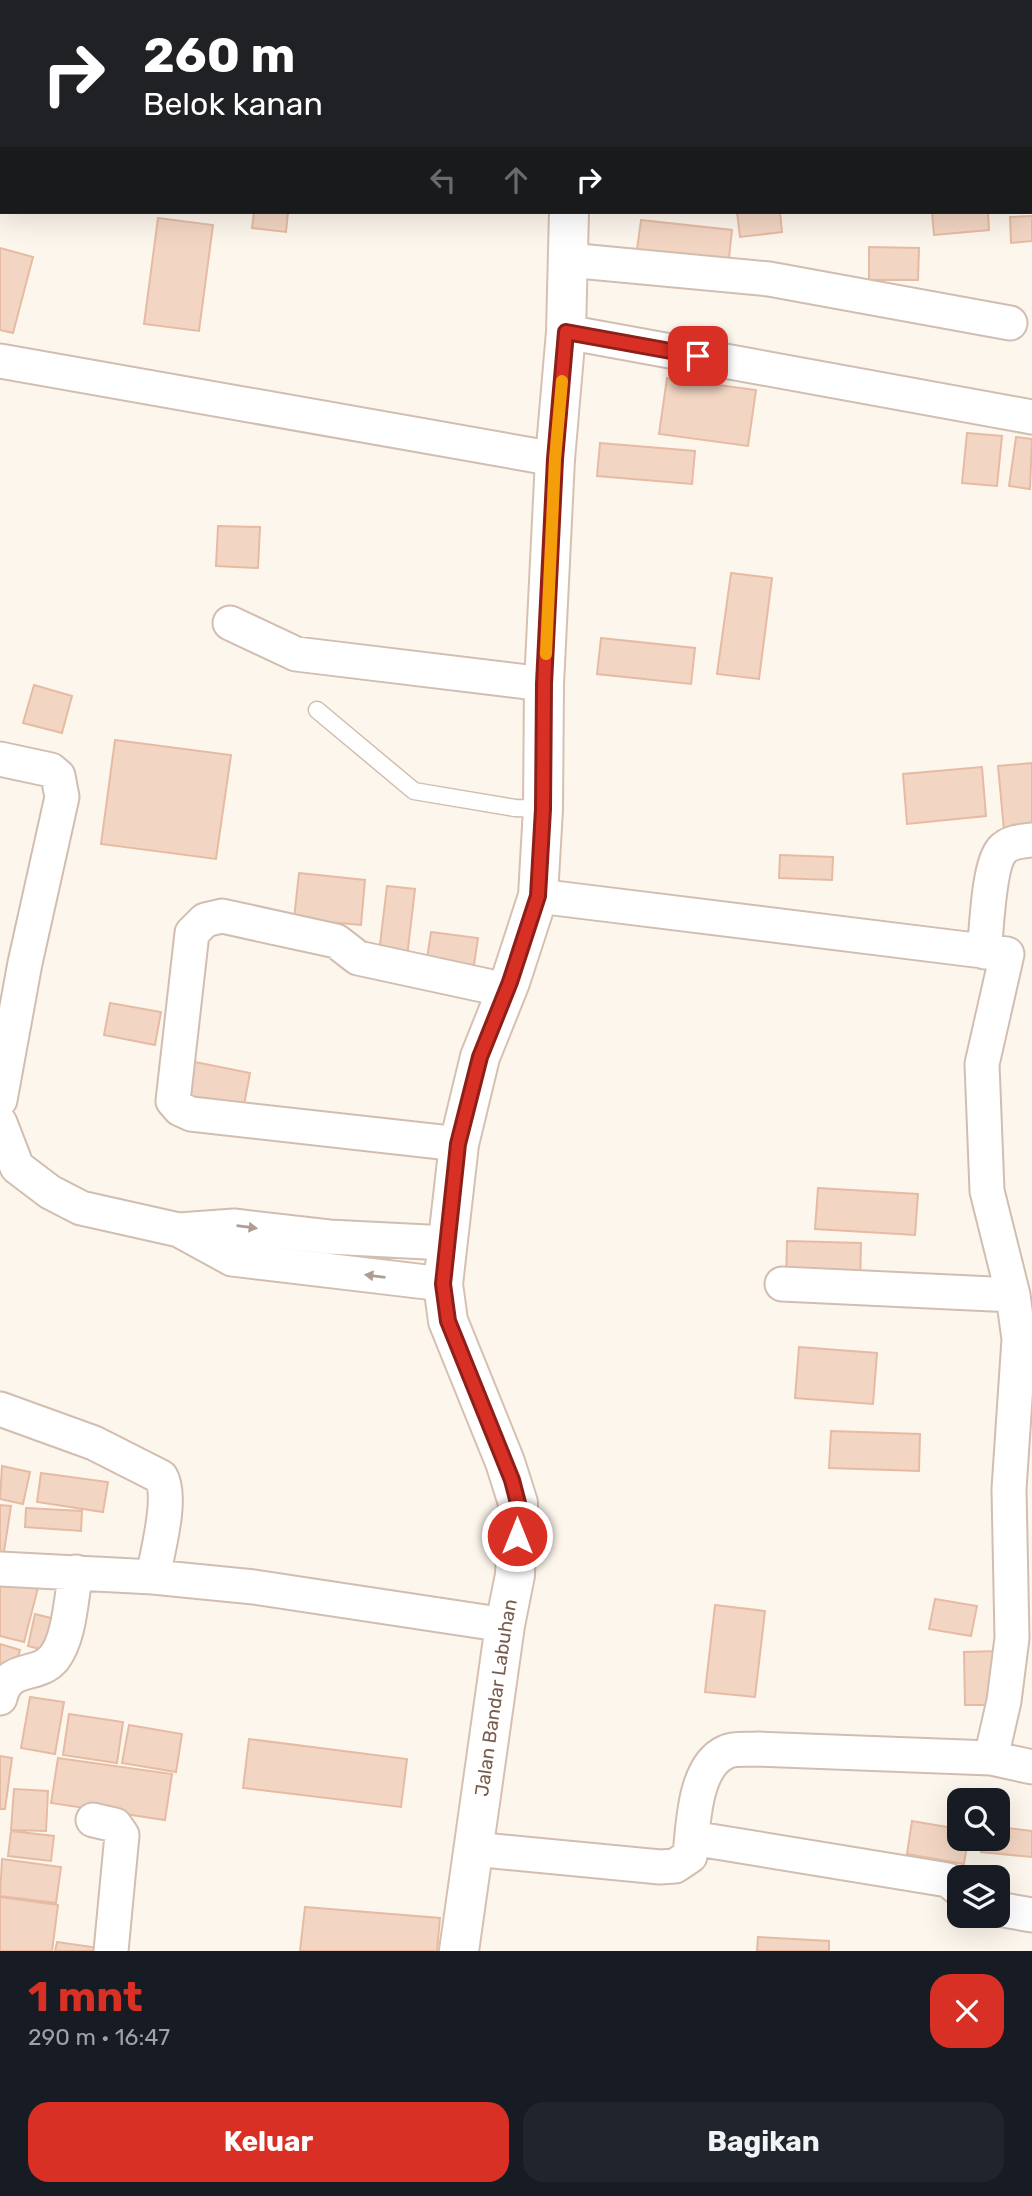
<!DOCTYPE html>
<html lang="id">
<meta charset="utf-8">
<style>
body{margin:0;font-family:Rubik,sans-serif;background:#20242c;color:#f1f3f6;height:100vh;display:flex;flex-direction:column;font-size:26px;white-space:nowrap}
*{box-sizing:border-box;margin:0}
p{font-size:23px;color:#9ea1a6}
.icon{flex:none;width:38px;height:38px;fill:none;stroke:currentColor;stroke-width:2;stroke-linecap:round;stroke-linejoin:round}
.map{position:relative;height:1951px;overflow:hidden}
.panel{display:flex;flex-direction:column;background:#171b24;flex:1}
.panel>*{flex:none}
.guide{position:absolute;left:0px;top:0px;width:1032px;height:214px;box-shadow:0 7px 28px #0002;background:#202124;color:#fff;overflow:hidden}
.controls{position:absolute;left:947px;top:1788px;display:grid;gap:14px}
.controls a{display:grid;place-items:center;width:63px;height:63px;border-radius:14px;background:#171b24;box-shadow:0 7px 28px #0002;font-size:35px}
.pin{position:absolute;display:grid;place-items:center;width:60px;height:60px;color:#fff;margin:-30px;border-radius:14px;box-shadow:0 4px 10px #0006}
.me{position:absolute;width:77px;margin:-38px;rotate:0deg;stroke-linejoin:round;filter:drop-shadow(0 0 5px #0008)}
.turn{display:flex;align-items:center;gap:24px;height:147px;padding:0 28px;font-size:32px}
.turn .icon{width:91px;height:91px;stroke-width:2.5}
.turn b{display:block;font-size:49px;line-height:60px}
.lanes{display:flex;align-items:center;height:66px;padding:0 28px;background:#0003;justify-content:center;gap:35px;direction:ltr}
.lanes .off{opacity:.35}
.round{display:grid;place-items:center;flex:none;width:74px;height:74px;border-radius:21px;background:#20242c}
.overview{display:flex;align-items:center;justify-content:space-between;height:119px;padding:0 28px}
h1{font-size:42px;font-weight:700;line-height:52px;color:#d93025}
.action{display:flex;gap:14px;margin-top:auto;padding:14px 28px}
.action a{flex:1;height:80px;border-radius:21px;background:#d93025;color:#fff;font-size:28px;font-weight:700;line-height:80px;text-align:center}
.action a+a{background:#20242c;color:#f1f3f6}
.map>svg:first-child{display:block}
.building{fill:#f3d5c3;stroke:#e6bba3;stroke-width:2}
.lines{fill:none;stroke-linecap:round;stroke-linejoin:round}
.service-casing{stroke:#d1beb0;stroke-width:19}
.minor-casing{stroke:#d1beb0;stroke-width:37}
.secondary-casing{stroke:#d6c0b0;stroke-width:42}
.service{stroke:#fff;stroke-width:16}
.minor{stroke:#fff;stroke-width:33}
.secondary{stroke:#fff;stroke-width:38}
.oneway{fill:#af9d94}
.route-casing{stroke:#8d1f18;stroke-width:18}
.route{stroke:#d93025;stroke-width:12}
.slow{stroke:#f59e0b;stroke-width:12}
.labels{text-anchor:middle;stroke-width:6;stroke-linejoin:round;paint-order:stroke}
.street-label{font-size:19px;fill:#7a5c4d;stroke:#fffaf3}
</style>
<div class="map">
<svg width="1032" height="1951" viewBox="0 0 1032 1951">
<rect width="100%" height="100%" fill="#fdf6ec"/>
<path class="building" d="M254 212H288L286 232 252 228Z
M737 212H780L782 232 740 237Z
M932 212H988L989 230 934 235Z
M1032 216V241L1011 243 1010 217Z
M158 218 213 225 199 331 144 324Z
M641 220 732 230 728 267 636 257Z
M869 247 919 248 918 280H869Z
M0 248 33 257 13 333 0 330Z
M667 378 756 390 748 446 659 434Z
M967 433 1002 436 997 486 962 483Z
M1016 437 1032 439 1030 489 1009 486Z
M600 443 695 451 692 484 597 476Z
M218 526 260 527 258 568 216 566Z
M731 573 772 578 759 679 717 674Z
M601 638 695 648 691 684 597 674Z
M34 685 72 696 62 733 23 723Z
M115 740 231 755 216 859 101 844Z
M1032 763V828L1004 830 998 766Z
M982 767 986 816 907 824 903 774Z
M780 855 833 857 832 880 779 878Z
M299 873 365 880 361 925 294 919Z
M387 886 415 889 407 957 379 953Z
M431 932 478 938 474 965 427 959Z
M110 1003 161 1012 155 1045 104 1035Z
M190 1061 250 1073 243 1111 182 1099Z
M818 1188 918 1194 915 1235 815 1229Z
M787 1241 861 1243 860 1283 786 1282Z
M799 1347 877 1353 873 1404 795 1398Z
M831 1431 920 1434 919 1471 829 1468Z
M2 1466 30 1472 23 1504 0 1499Z
M41 1473 108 1482 103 1512 37 1502Z
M0 1505 11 1506 3 1558 0 1557Z
M26 1508 82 1511 81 1531 25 1527Z
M0 1574 39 1584 24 1642 0 1636Z
M935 1599 977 1606 971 1636 929 1629Z
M715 1605 765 1611 755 1697 705 1692Z
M35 1614 63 1621 55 1653 28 1646Z
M0 1644 20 1650 15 1668 0 1664Z
M999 1651V1705H965L964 1652Z
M30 1697 64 1702 55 1754 21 1748Z
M69 1714 123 1722 117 1763 63 1755Z
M129 1725 182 1734 176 1772 122 1763Z
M249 1739 407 1759 401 1807 243 1788Z
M0 1756 12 1758 5 1809H0Z
M58 1758 172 1774 165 1820 51 1803Z
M14 1789 48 1791 46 1831 11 1830Z
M912 1821 959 1829V1839H968L964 1864 907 1854Z
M998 1827 1032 1831V1857L981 1852 982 1839H998Z
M11 1831 54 1836 51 1861 8 1856Z
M2 1859 61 1867 56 1903 0 1896Z
M0 1897 58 1905 52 1951H0Z
M305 1907 440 1918 437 1951H300Z
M758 1937 829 1941V1951H757Z
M57 1942 106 1949V1951H55Z"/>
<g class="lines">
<g class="service-casing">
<path id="service" d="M317 710 414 791 515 808 543 809"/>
</g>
<g class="minor-casing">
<path id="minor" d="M356 0 367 2
M568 260 769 279 1010 323
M566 332 1032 417
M0 361 555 459
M230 623 296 654 544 684
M0 759 51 770 58 776 62 797 25 963 0 1100
M984 952C987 929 988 866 1002 850 1009 842 1022 841 1032 840
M0 1123 17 1167 50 1192 81 1208 179 1230 232 1259 443 1284
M459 1144 191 1114 180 1109 173 1101 192 933 205 920 222 916 336 941 358 958 506 990
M179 1230 234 1226 329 1237 447 1243
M782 1284 1013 1295
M0 1409 94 1443 161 1477C173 1498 157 1553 153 1577
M0 1569 153 1577 254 1587 505 1625
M0 1698C8 1663 37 1679 54 1658 70 1638 71 1597 76 1572
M991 1758 1032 1767
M93 1820 115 1825 122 1835 111 1951
M692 1838 948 1880 959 1889
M473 1849 660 1867 675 1866 690 1856C693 1826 694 1766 726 1752 734 1748 749 1750 758 1749L991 1758 1004 1701 1012 1638 1009 1489 1019 1339 1013 1295 987 1191 982 1064 1007 954 538 896
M998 1909 1032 1915"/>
</g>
<g class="secondary-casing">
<g id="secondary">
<path d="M572 2V0"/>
<path id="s1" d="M459 1951 505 1625 515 1575 518 1503 505 1462 448 1321 443 1284 459 1144 480 1057 510 982 538 896 543 809 544 684 555 459 566 332 569 212"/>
</g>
</g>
<use href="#service" class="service"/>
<use href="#minor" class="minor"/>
<use href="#secondary" class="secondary"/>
</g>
<defs><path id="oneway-solid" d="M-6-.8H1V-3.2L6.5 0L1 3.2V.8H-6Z" transform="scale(1.75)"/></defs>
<g class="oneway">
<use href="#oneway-solid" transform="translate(247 1227) rotate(7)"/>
<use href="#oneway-solid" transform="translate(375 1276) rotate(-173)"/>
</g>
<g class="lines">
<g class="route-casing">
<path id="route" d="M517 1536 518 1503 512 1480 448 1321 443 1284 458 1144 480 1057 510 982 538 896 543 809 544 684 555 459 566 332 698 356"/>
</g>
<use href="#route" class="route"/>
<path class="slow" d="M546 654 555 459 562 381"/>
</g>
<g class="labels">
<g class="street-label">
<text dy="7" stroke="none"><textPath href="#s1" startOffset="256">Jalan Bandar Labuhan</textPath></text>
</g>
</g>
</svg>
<div class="controls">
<a><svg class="icon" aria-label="search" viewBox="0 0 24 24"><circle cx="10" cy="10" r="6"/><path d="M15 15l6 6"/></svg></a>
<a><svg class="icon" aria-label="layers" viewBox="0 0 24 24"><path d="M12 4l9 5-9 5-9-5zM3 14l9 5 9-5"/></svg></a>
</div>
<div class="pin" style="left:698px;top:356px;background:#d93025"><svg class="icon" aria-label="arrive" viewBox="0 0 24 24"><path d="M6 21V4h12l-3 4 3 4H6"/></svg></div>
<svg class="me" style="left:517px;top:1536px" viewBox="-20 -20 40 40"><circle r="17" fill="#d93025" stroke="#fff" stroke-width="3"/><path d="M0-11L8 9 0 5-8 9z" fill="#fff"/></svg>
<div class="guide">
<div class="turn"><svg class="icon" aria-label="right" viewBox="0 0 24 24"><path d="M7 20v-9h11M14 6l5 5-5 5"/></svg><div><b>260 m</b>Belok kanan</div></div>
<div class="lanes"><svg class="icon off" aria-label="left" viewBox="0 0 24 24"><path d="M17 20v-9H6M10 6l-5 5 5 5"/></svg><svg class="icon off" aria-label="ahead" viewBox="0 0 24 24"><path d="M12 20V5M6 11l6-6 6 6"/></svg><svg class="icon" aria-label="right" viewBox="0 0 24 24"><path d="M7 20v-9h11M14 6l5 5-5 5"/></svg></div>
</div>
</div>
<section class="panel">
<div class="overview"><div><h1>1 mnt</h1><p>290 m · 16:47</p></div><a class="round" style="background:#d93025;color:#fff"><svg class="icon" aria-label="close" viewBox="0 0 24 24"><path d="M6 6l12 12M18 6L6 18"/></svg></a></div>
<div class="action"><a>Keluar</a><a>Bagikan</a></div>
</section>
